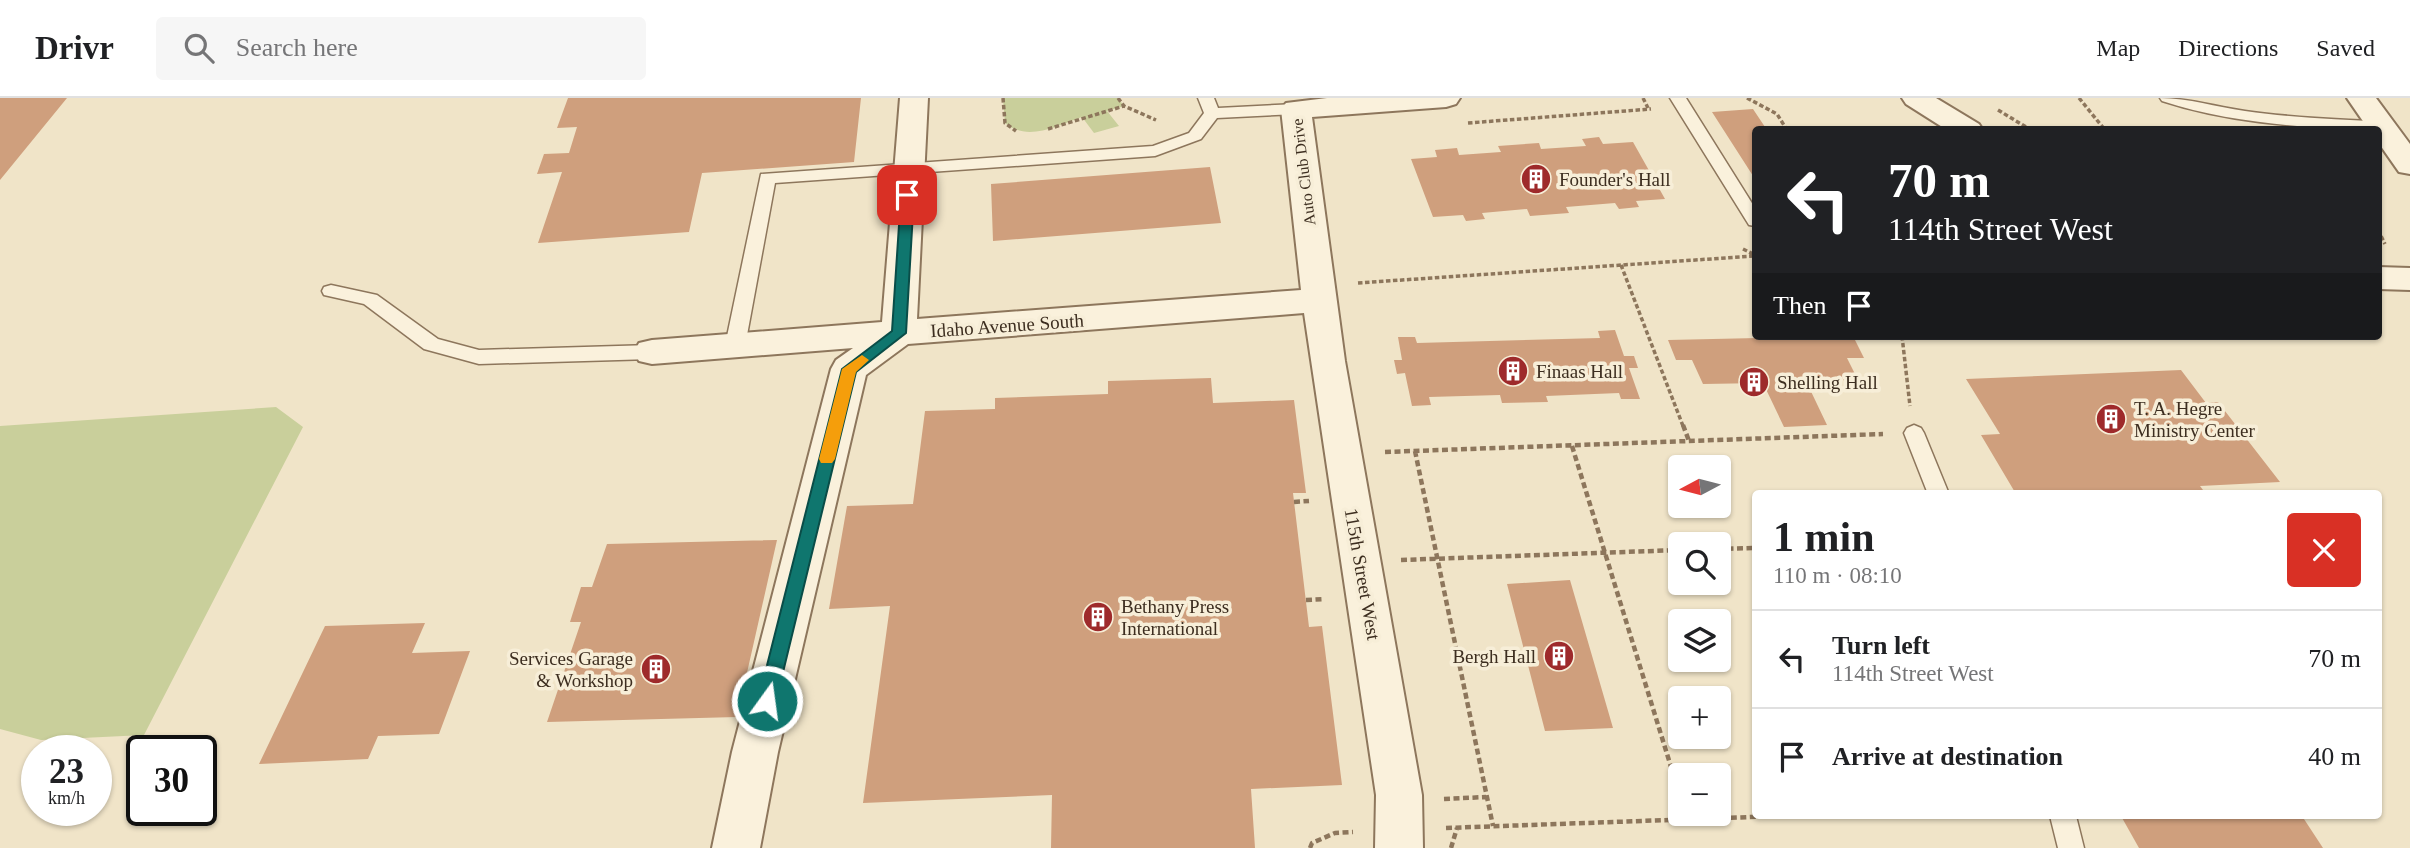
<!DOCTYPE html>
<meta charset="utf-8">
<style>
body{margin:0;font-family:Georgia,serif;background:#f6f6f6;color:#202124;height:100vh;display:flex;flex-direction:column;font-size:26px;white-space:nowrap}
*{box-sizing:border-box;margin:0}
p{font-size:23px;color:#757577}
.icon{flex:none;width:38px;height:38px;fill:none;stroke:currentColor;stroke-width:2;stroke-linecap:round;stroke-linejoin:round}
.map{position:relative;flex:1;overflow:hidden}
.panel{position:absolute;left:1752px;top:392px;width:630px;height:329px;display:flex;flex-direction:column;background:#fff;border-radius:7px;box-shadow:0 2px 5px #0004}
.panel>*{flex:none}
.hud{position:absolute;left:1752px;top:28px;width:630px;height:214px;border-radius:7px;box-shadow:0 2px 5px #0004;background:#202124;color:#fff;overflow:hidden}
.needle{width:46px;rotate:263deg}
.tools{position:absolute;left:1668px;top:357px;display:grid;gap:14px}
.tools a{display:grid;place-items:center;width:63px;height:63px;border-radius:7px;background:#fff;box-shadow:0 2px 5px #0004;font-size:35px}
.speed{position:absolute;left:21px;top:637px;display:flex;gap:14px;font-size:35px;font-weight:700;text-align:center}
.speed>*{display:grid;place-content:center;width:91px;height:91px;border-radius:50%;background:#fff;box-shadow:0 2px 5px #0004;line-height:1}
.speed small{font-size:18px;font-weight:400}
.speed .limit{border:4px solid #111;border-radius:10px;background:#fff;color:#111}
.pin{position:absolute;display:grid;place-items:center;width:60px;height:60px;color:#fff;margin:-30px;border-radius:14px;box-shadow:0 4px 10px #0006}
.me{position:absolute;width:77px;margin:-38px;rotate:14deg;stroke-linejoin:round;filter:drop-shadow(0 0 5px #0008)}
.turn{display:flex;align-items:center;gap:24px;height:147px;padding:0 21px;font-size:32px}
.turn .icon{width:91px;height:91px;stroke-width:2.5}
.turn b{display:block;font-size:49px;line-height:60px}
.then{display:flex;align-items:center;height:66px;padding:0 21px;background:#0003;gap:14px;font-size:26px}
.round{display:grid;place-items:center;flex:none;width:74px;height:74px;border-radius:7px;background:#f6f6f6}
.overview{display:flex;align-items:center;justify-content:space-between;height:119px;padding:0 21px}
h1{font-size:42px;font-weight:800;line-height:52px}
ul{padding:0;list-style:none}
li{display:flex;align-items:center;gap:21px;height:98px;padding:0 21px;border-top:2px solid #e0e0e0}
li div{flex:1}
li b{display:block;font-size:26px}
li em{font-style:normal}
header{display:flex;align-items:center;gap:42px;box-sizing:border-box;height:98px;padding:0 35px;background:#fff;border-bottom:2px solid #e0e0e0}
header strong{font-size:33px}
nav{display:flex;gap:38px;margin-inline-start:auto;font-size:24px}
.search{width:490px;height:63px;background:#f6f6f6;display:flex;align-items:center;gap:18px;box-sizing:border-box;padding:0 24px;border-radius:7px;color:#757577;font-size:26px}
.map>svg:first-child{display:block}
.green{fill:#c9cf9b}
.building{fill:#cf9f7d}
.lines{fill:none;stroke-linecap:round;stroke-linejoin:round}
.service-casing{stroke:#8d765c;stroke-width:3}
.minor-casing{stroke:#8d765c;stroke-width:4}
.tertiary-casing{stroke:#8d765c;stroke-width:4}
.path-far1{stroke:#8d765c;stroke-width:3.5;stroke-dasharray:4.5 2.5;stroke-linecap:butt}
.path{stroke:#8d765c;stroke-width:4.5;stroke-dasharray:6 3.5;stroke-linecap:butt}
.service{fill:#faf1dc;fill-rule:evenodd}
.minor{fill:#faf1dc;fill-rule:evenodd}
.tertiary{fill:#faf1dc;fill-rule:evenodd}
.route{fill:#0f766e;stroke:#0a4d48;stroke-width:2}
.slow{fill:#f59e0b}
.labels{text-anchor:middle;stroke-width:7;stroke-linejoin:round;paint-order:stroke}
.far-street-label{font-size:16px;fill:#3d2e20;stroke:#f7eed8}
.poi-label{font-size:19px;fill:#3d2e20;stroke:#f7eed8;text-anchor:start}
.street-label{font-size:19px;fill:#3d2e20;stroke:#f7eed8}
</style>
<header>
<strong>Drivr</strong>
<div class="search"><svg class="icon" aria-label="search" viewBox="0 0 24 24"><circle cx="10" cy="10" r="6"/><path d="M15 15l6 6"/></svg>Search here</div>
<nav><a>Map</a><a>Directions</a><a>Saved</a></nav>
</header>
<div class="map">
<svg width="2410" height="750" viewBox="0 0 2410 750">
<rect width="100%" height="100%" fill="#f0e4c8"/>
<path class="green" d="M1003 0H1118L1124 8 1107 13 1119 28 1094 35 1082 19C1057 28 1027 44 1005 25Z
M276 309 303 329 144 637 41 642 0 631V328Z"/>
<path class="building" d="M0 0H67L0 82Z
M568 0H861L854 64 702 75 689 134 538 145 562 74 537 76 544 56 569 55 577 29 557 30Z
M1753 11 1767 32H1755V81L1712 14Z
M1599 39 1603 46 1633 44 1665 101 1636 103 1639 109 1619 111 1615 105 1566 109 1569 115 1530 118 1527 111 1482 115 1485 121 1466 123 1463 117 1433 119 1411 61 1437 59 1435 52 1457 50 1459 57 1501 54 1498 48 1539 45 1541 51 1586 48 1582 41Z
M1210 69 1221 125 993 143 991 86Z
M1615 232 1624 258H1634L1638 270H1629L1640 301H1621L1619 295 1546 298 1548 304 1502 305 1500 297 1429 299 1431 307 1412 308 1405 275 1397 276 1394 262H1402L1398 239H1415L1417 245 1600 240 1598 233Z
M1853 238 1864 260H1847L1858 282 1806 283 1827 327 1784 329 1763 285 1703 286 1692 262H1676L1668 242Z
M2181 272 2206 305 2218 304 2280 384 2200 388 2206 396H2016L1981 337 2000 336 1966 281Z
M1211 280 1213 305 1294 302 1306 395H1293L1309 529 1322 528 1342 687 1251 691 1255 750H1051L1052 697 863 705 890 508 829 511 847 408 913 406 925 313 995 311V300L1108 296V283Z
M777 442 737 619 547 624 581 524H570L581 489H592L607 446Z
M1570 482 1613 630 1545 633 1507 486Z
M425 525 412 555 470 553 439 636 378 638 368 661 259 666 325 528Z
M2121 718H2302L2323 750H2139Z"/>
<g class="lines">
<g class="service-casing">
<path id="service" d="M1198 0H1214L1218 10 1296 6 1304 11 1296 16 1217 20 1201 41 1155 58 775 85 745 248 742 253H728L725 248 761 76 1153 48 1189 35 1204 15Z
M1670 0H1686L1755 110V128L1749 127Z
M2160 0C2189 0 2216 9 2245 13 2291 20 2338 21 2384 24L2392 29 2384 34C2312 29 2235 27 2162 3Z
M331 187 377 197 438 241 479 252 652 247 659 249 662 254 659 259 652 261 479 266 424 251 364 206 324 197 322 193 324 189Z
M1914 327 1921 330 1924 335 1949 396H1928L1904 335 1907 330Z
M2050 718H2076L2084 750H2058Z"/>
</g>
<g class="minor-casing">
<path id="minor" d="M900 0H928L917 221 1301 192 1281 11 1286 5 1327 0H1460L1456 6 1446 9 1312 19 1345 263 1422 697 1423 750H1375L1376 697 1304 215 908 246 866 277 778 654 760 750H712L732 654 831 271 836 262 853 250 652 266 639 263 634 254 639 245 652 242 882 224Z
M1902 0H1936L1979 26 1983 32H1947L1906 6Z
M2378 169 2410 170V192L2378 191Z"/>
</g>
<g class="tertiary-casing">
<path id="tertiary" d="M2347 0H2376L2410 46V76L2399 74 2378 44V32H2369Z"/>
</g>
<path class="path-far1" d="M1003 0 1005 25 1016 33
M1118 0 1124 8 1156 22
M1643 0 1648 10
M1747 0 1777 16 1787 32
M2079 0 2105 32
M1998 12 2031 32
M1468 25 1651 11
M1048 31 1124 8
M2378 132 2385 146
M1743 151 1755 157
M1621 167 1683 328
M1358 185 1754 158
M1902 238 1910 308"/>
<path class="path" d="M1683 327 1689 343
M1572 348 1680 698
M1415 353 1493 728
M1385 354 1883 336
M1294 404 1309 403
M1718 451 1755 450
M1401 462 1680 452
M1306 502 1324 501
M1444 701 1486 699
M1446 730 1780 718
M1310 750 1312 745 1335 735 1353 734
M1451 750 1457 730"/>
<use href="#service" class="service"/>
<use href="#minor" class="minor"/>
<use href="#tertiary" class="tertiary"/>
</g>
<path class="route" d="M907 93 914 97 906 235 856 274 776 603 774 609 767 611 761 609 758 603 842 271 892 233 901 97Z"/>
<path class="slow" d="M862 257 869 262 856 274 835 361 832 365H821L819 361 842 271Z"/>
<defs>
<g id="building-disc" transform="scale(1.575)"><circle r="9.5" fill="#9e2a2b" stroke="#f7eed8"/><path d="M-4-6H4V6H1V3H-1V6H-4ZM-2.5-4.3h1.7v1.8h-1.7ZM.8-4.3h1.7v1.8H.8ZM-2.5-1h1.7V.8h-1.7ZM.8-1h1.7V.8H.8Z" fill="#fff"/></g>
</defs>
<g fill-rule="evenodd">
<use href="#building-disc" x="1536" y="81"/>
<use href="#building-disc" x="1513" y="273"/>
<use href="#building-disc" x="1754" y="284"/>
<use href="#building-disc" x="2111" y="321"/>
<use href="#building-disc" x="1098" y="519"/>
<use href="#building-disc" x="1559" y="558"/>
<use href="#building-disc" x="656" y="571"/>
</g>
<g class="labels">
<g class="far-street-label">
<text transform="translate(1303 74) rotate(-97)" y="6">Auto Club Drive</text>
</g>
<g class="poi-label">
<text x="1559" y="88">Founder's Hall</text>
<text x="1536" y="280">Finaas Hall</text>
<text x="1777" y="291">Shelling Hall</text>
<text x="2134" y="317">T. A. Hegre<tspan x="2134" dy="22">Ministry Center</tspan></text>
<text x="1121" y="515">Bethany Press<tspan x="1121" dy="22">International</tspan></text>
<text x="1536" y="565" text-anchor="end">Bergh Hall</text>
<text x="633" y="567" text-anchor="end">Services Garage<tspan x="633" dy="22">&amp; Workshop</tspan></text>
</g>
<g class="street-label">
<text transform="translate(1007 227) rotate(-4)" y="7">Idaho Avenue South</text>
<text transform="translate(1363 476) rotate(80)" y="7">115th Street West</text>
</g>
</g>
</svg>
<div class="tools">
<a><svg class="needle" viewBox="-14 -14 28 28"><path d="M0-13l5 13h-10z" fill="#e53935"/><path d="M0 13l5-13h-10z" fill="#757577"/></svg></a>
<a><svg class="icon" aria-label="search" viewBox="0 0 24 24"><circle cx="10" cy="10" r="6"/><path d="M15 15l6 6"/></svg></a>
<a><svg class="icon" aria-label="layers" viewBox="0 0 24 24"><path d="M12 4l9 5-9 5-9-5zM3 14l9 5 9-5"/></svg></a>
<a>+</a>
<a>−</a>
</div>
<div class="speed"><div>23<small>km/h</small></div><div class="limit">30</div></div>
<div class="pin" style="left:907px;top:97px;background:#d93025"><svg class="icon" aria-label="arrive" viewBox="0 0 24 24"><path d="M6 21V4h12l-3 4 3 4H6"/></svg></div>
<svg class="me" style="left:767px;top:603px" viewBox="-20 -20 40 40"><circle r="17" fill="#0f766e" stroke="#fff" stroke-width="3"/><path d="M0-11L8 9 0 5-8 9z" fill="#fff"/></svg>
<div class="hud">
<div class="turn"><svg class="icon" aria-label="left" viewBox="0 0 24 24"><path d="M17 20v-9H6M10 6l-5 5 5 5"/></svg><div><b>70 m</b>114th Street West</div></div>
<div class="then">Then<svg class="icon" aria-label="arrive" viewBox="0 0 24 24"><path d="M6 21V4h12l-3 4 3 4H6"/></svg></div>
</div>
<section class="panel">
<div class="overview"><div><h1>1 min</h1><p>110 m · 08:10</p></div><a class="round" style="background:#d93025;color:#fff"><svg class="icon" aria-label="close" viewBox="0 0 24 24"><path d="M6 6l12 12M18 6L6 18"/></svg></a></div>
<ul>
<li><svg class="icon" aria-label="left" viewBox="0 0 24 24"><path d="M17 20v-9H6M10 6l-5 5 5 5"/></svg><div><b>Turn left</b><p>114th Street West</p></div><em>70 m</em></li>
<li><svg class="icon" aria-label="arrive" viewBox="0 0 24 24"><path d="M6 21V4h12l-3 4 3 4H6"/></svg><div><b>Arrive at destination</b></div><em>40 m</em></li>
</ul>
</section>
</div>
